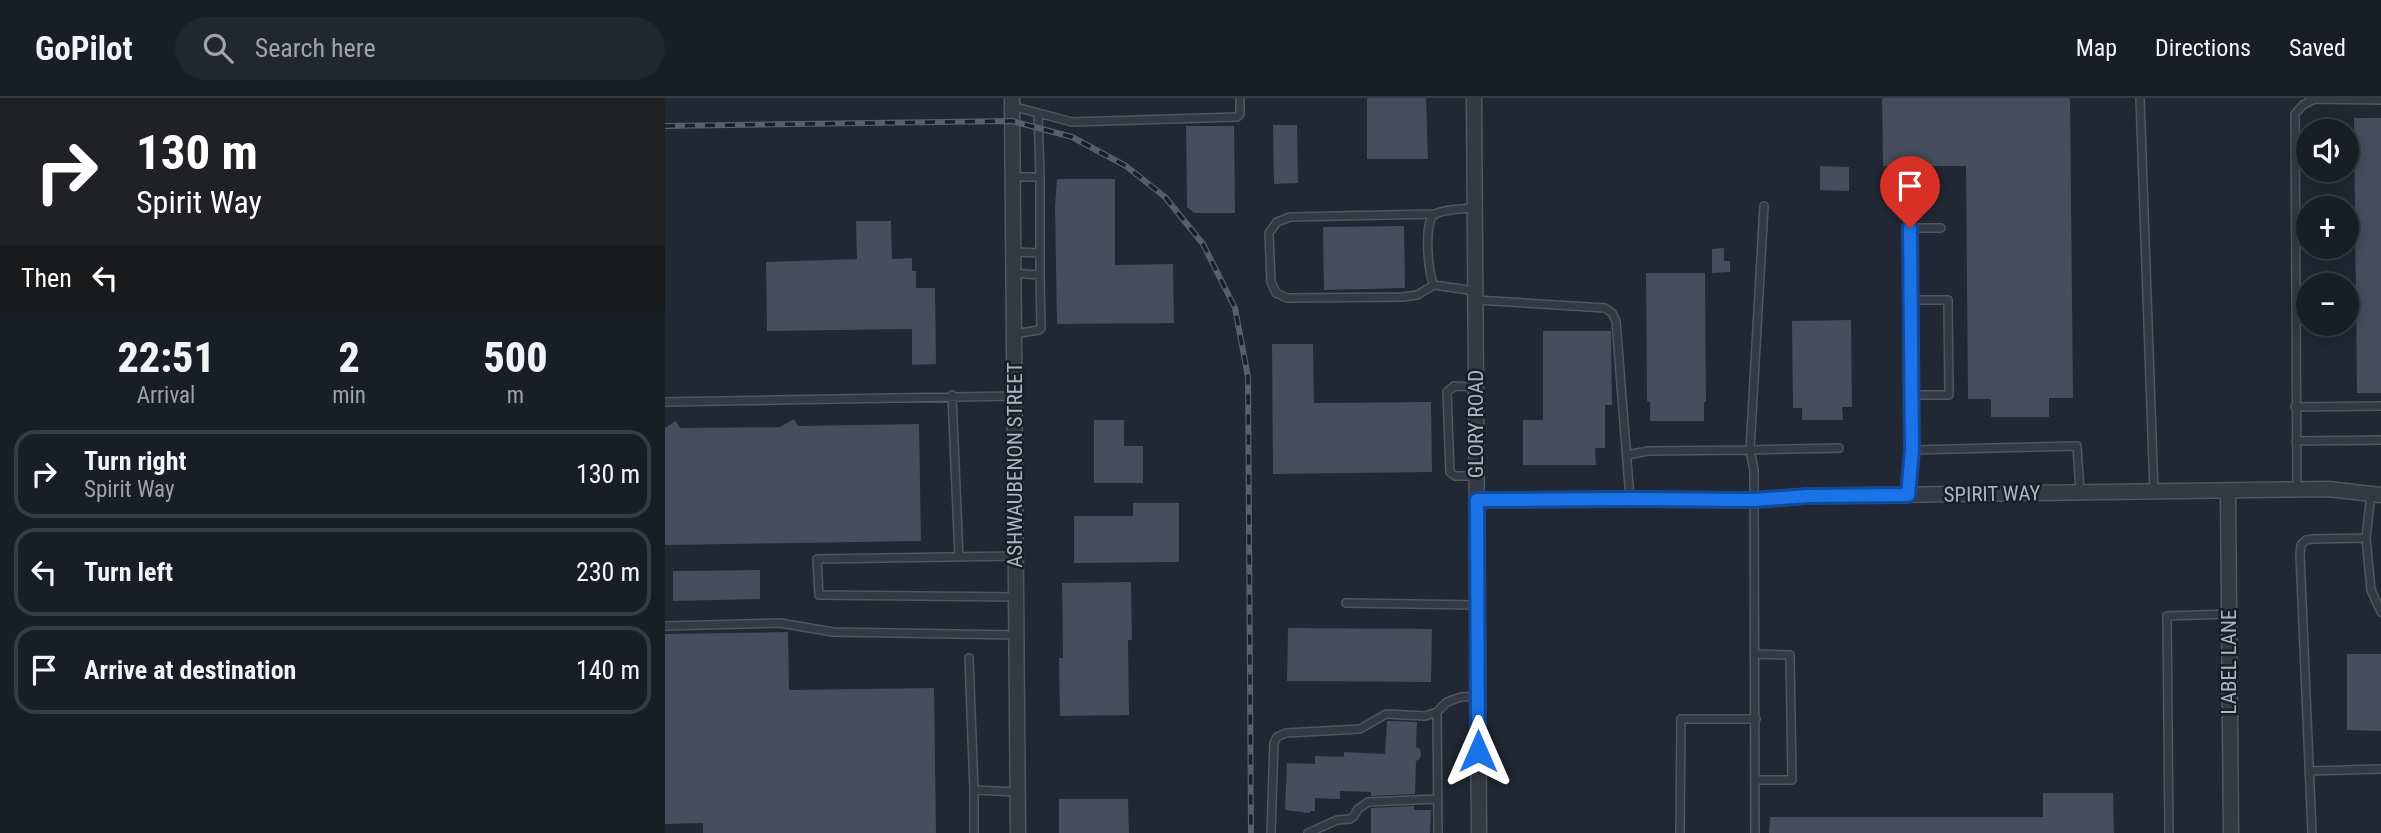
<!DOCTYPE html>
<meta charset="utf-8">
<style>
body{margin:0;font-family:"Roboto Condensed",sans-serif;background:#22262e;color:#f1f3f6;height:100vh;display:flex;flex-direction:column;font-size:26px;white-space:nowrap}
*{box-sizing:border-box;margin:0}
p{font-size:23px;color:#9fa2a7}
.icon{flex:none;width:38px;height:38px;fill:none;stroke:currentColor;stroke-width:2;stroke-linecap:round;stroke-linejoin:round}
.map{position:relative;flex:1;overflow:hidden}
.panel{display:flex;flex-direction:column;background:#191d26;width:665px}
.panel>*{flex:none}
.hud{background:#202124;color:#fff;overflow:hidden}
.buttons{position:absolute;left:1631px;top:21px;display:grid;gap:14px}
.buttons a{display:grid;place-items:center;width:63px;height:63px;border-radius:50%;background:#191d26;box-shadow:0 4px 18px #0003,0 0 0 2px #373b43;font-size:35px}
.pin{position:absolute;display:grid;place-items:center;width:60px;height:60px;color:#fff;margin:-72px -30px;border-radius:50% 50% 50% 0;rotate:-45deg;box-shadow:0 0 7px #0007}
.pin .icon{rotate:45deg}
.me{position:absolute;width:77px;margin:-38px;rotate:0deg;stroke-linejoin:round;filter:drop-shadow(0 0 5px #0008)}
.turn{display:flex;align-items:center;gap:24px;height:147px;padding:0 21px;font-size:32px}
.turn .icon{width:91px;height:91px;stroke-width:2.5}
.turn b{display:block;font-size:49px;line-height:60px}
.then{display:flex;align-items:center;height:66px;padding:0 21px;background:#0003;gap:14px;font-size:26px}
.eta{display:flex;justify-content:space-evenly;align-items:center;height:119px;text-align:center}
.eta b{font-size:42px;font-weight:800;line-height:49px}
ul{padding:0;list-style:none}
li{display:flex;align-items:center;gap:21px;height:88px;margin:0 14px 10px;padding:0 7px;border:4px solid #373b43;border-radius:21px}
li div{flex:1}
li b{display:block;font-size:26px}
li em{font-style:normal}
header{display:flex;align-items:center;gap:42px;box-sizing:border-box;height:98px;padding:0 35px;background:#191d26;border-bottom:2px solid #373b43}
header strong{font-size:33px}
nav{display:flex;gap:38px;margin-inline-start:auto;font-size:24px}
.search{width:490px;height:63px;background:#22262e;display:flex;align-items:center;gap:18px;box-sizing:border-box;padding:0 24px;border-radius:38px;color:#9fa2a7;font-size:26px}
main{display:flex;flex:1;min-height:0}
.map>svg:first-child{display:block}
.building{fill:#464d5c}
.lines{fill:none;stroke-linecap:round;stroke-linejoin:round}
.service-casing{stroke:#515662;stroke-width:10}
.minor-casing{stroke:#515662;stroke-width:17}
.service{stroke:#343944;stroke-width:7}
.minor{stroke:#343944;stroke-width:14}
.rail-casing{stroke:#585e6c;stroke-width:6}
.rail{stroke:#191e28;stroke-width:3.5;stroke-dasharray:10;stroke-linecap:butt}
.route-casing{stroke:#114b97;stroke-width:18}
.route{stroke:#1a73e8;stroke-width:12}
.labels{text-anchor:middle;stroke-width:5;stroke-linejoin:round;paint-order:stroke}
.street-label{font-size:21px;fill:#aeb3c1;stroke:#191e28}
</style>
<header>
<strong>GoPilot</strong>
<div class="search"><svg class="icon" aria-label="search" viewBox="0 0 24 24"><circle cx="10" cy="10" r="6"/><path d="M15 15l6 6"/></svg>Search here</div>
<nav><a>Map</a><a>Directions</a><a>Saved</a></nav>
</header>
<main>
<section class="panel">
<div class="hud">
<div class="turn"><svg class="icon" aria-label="right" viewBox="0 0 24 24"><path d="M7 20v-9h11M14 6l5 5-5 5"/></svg><div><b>130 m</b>Spirit Way</div></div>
<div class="then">Then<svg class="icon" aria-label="left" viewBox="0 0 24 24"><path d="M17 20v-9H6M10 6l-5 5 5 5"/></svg></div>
</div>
<div class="eta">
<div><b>22:51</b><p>Arrival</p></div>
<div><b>2</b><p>min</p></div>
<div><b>500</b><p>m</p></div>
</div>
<ul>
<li><svg class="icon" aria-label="right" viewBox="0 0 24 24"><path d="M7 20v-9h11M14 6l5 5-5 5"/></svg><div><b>Turn right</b><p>Spirit Way</p></div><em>130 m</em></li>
<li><svg class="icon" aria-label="left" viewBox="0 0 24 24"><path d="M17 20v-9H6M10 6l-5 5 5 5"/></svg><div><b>Turn left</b></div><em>230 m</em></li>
<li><svg class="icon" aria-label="arrive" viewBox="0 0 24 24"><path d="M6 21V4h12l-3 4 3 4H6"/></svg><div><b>Arrive at destination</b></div><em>140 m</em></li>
</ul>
</section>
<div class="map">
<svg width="1716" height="735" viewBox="0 0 1716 735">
<rect width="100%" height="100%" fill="#212733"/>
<path class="building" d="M702 0H761L763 61H702Z
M1217 0H1405L1408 300H1384V319H1326V301H1303L1301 68H1218Z
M1689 20H1716V295H1692Z
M608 27H632L633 85 609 86Z
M521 28H569L570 115H529L522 109Z
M1155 68 1184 69V93L1155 92Z
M392 81H450V167L508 166 509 225 392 226 390 108Z
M191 123H226L227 161 247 160V173H251V190H270L271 266 247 267V231L102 233 101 164 192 161Z
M739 128 740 190 659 192 658 129Z
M1059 150V163H1065V174L1047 175V151Z
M981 175H1040L1041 304H1039V323H985V304L982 303Z
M1186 222 1187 309H1177L1178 322H1137V310H1128L1127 223Z
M878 233H946L947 307H940V350H930L931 367H858V322H878Z
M607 246H648L649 305 766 304 767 374 608 376Z
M129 321 133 328 254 326 256 443 0 447V330L11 323 15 330 115 329Z
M429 322H459V348H478V385H429Z
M468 405H514V464L409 465V418H468Z
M95 472V501L8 503V473Z
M466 484 467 542H463L464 617 395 618 394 560H398L397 485Z
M623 530 767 531 766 584 622 583Z
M123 534 124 592 269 590 271 735H38V725L0 726V536Z
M1682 556H1716V633L1682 632Z
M722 623 752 624 751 649 755 651 756 656 755 661 751 663 750 696 706 698V694L675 693V701L650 700V713H645V715L620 712 622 665 650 666V658L679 659V654L720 656Z
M1378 695H1448L1449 735H1104L1105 719H1378Z
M394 701H463L464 735H394Z
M749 708V712H766L765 735H706V710Z"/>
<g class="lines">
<g class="service-casing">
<path id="service" d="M1475 0 1489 394
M347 8 407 24 572 19 575 16V0
M373 15 375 79
M348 79H375V155
M1099 108 1085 352 1174 350
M809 110C798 111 780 111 770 116 758 122 763 177 769 187L810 193
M348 154 375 155V177
M349 175 375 177 376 230 374 232 349 236
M769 187 752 197 738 199 622 200 611 195 606 184 604 135 612 124 625 119 771 116
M811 202 940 210 947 215 951 223 965 401
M1244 202H1283L1284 297H1246
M811 289 789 288 782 294 785 374 790 378H811
M287 297 294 459
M0 304 349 298
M1630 309 1716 308
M1631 343 1716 342
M1247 352 1245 130H1276
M962 357 983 353 1085 352 1089 372 1090 735
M1632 391 1630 16 1638 7 1649 1 1716 2
M1243 397 1247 352 1412 348 1415 394
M1701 440 1706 492 1716 514
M351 458 152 461 154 497 351 499
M681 505 812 507
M0 528 115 525 168 534 351 537
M1090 556 1125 557 1127 682H1091
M304 560 309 692
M772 614 773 735
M1644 673 1716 671
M309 735V692L352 694
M606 735 609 645 612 639 621 635 695 631 721 616 760 618 772 614 782 604 796 599 813 598
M643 735 672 722 685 721 689 718 693 711 703 704 773 701
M1015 735 1016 621H1091
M1504 735 1502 518 1564 516
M1647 735 1635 457 1636 447 1641 442 1648 441 1701 440 1706 396"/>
</g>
<g class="minor-casing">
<path id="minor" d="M347 0 353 735
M809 0 814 735
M1563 393 1566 735
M812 402 965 401 1089 402 1142 398 1663 391 1716 397"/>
</g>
<use href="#service" class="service"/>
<use href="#minor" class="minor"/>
<g class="rail-casing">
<path id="rail" d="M0 28 347 23 407 39 461 68 500 99 538 146 570 210 583 279 586 735"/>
</g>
<use href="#rail" class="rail"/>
</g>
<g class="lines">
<g class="route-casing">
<path id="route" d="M813 653 812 402 965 401 1089 402 1142 398 1243 397 1247 352 1245 130"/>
</g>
<use href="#route" class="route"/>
</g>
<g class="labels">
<g class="street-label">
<text transform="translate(811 326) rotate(-90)" y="7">GLORY ROAD</text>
<text transform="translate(350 367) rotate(-90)" y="7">ASHWAUBENON STREET</text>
<text transform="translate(1327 396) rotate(-1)" y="7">SPIRIT WAY</text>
<text transform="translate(1564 564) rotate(-90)" y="7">LABEL LANE</text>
</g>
</g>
</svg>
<div class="buttons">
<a><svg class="icon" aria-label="sound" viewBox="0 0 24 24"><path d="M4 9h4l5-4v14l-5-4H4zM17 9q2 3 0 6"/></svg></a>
<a>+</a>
<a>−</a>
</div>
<div class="pin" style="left:1245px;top:130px;background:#d93025"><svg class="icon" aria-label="arrive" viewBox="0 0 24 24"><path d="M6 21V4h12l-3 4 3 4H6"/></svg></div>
<svg class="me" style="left:813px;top:653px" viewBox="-20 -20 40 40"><path d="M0-17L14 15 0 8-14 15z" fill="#1a73e8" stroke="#fff" stroke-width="4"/></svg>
</div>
</main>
